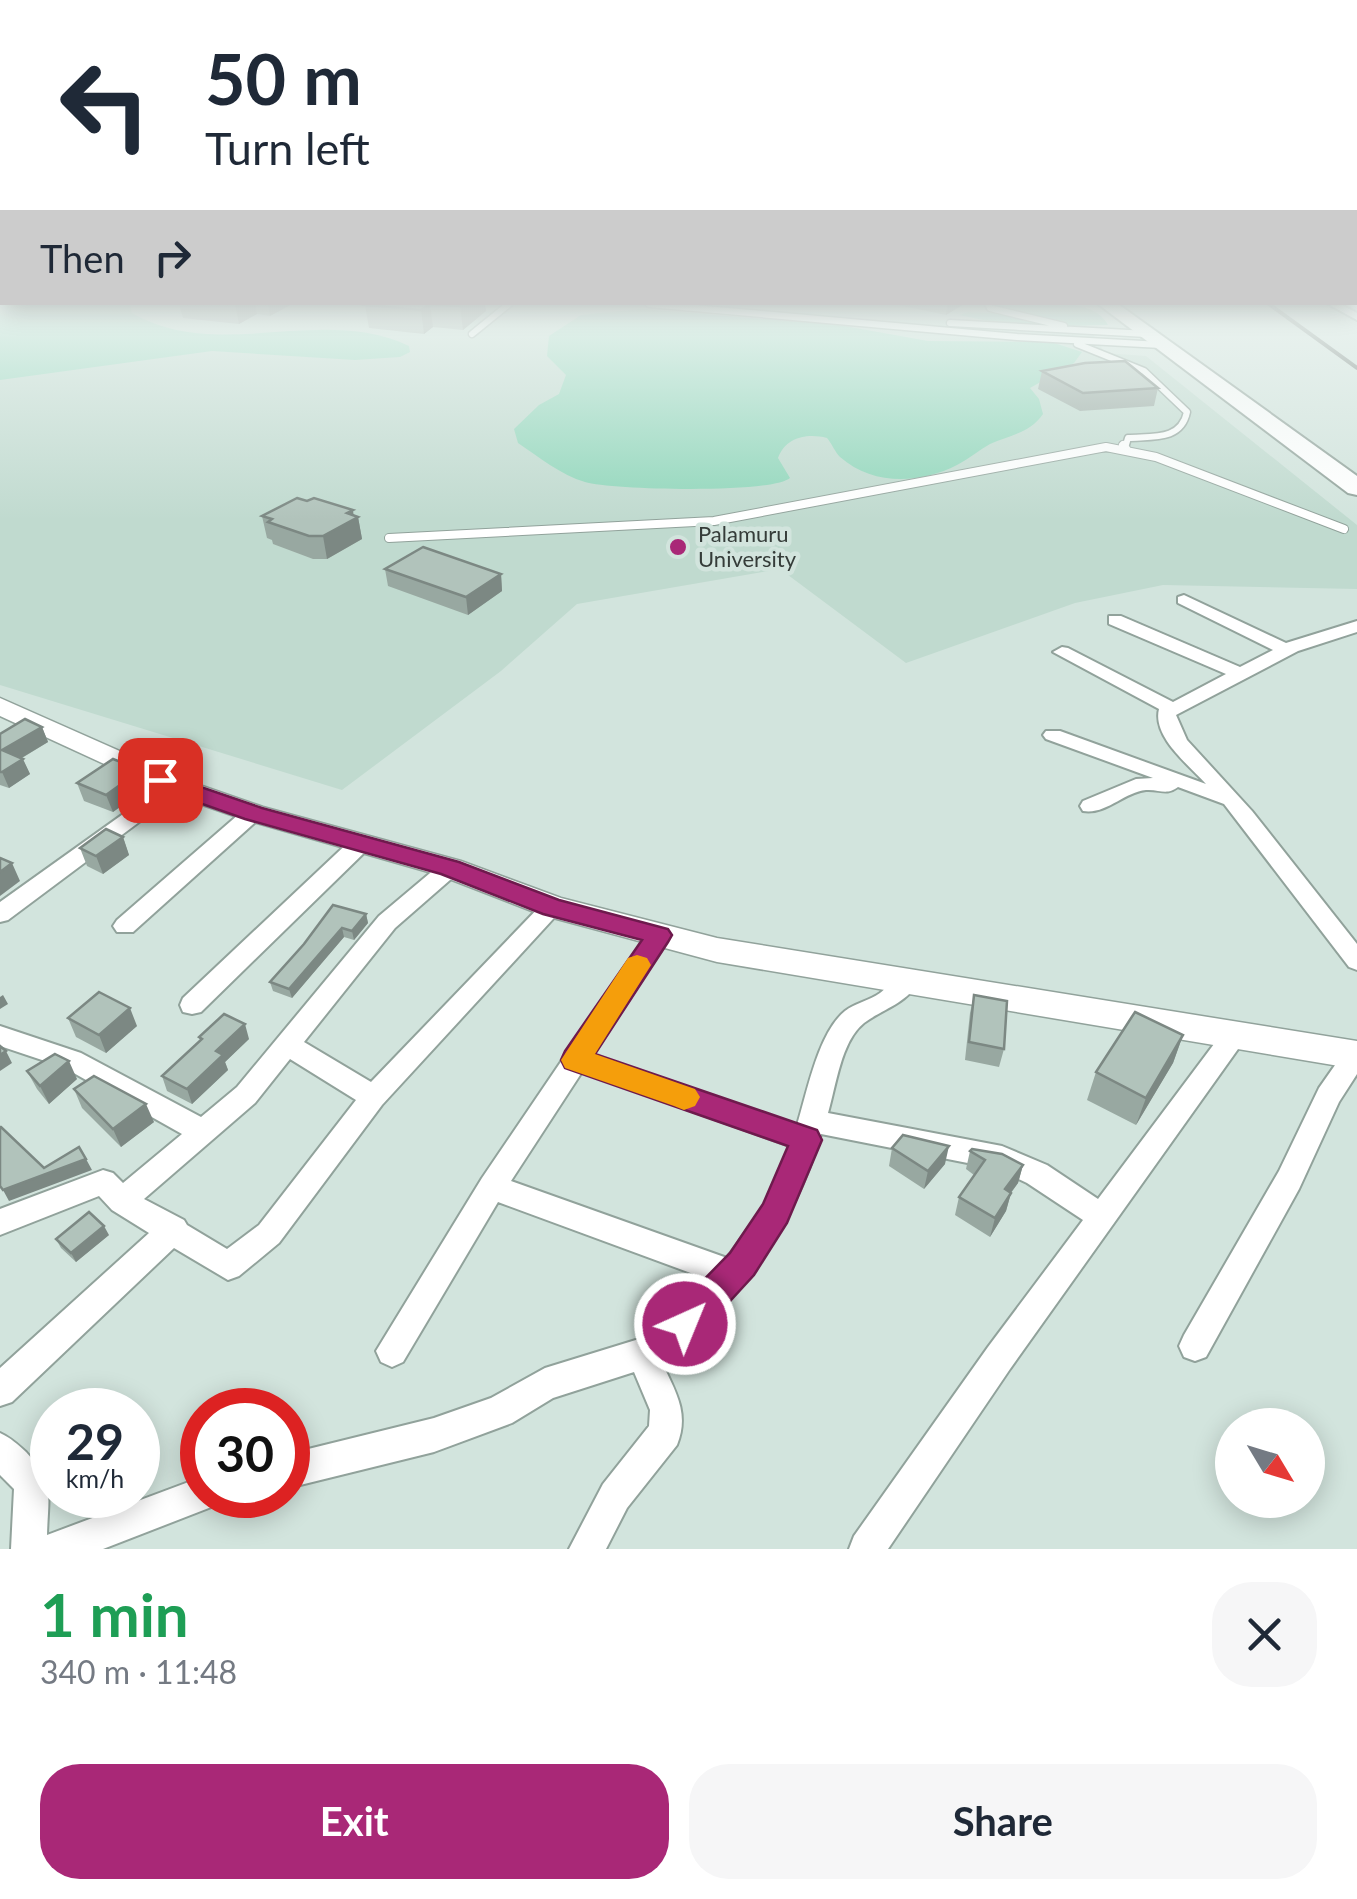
<!DOCTYPE html>
<meta charset="utf-8">
<style>
body{margin:0;font-family:Lato,sans-serif;background:#f6f6f7;color:#1f2937;height:100vh;display:flex;flex-direction:column;font-size:38px;white-space:nowrap}
*{box-sizing:border-box;margin:0}
p{font-size:32px;color:#747a83}
.icon{flex:none;width:55px;height:55px;fill:none;stroke:currentColor;stroke-width:2;stroke-linecap:round;stroke-linejoin:round}
.map{position:relative;height:1549px;overflow:hidden}
.sheet{display:flex;flex-direction:column;background:#fff;flex:1}
.sheet>*{flex:none}
.hud{position:absolute;left:0px;top:0px;width:1358px;height:305px;box-shadow:0 5px 25px #0003;background:#fff;color:#1f2937;overflow:hidden}
.needle{width:65px;rotate:128deg}
.buttons{position:absolute;left:1215px;top:1408px;display:grid;gap:20px}
.buttons a{display:grid;place-items:center;width:110px;height:110px;border-radius:50%;background:#fff;box-shadow:0 5px 25px #0003;font-size:50px}
.speed{position:absolute;left:30px;top:1388px;display:flex;gap:20px;font-size:50px;font-weight:700;text-align:center}
.speed>*{display:grid;place-content:center;width:130px;height:130px;border-radius:50%;background:#fff;box-shadow:0 5px 25px #0003;line-height:1}
.speed small{font-size:25px;font-weight:400}
.speed .limit{border:15px solid #d22;background:#fff;color:#111}
.pin{position:absolute;display:grid;place-items:center;width:85px;height:85px;color:#fff;margin:-42px;border-radius:20px;box-shadow:0 5px 15px #0006}
.me{position:absolute;width:110px;margin:-55px;rotate:44deg;stroke-linejoin:round;filter:drop-shadow(0 0 8px #0008)}
.turn{display:flex;align-items:center;gap:35px;height:210px;padding:0 40px;font-size:45px}
.turn .icon{width:130px;height:130px;stroke-width:2.5}
.turn b{display:block;font-size:70px;line-height:85px}
.then{display:flex;align-items:center;height:95px;padding:0 40px;background:#0003;gap:20px;font-size:38px}
.round{display:grid;place-items:center;flex:none;width:105px;height:105px;border-radius:40px;background:#f6f6f7}
.head{display:flex;align-items:center;justify-content:space-between;height:170px;padding:0 40px}
h1{font-size:60px;font-weight:700;line-height:75px;color:#1e9e55}
.button{display:flex;gap:20px;margin-top:auto;padding:20px 40px}
.button a{flex:1;height:115px;border-radius:40px;background:#a92877;color:#fff;font-size:40px;font-weight:700;line-height:115px;text-align:center}
.button a+a{background:#f6f6f7;color:#1f2937}
.map>svg:first-child{display:block}
.built{fill:#c0dacf}
.green{fill:#8fd6ba}
.lines{fill:none;stroke-linecap:round;stroke-linejoin:round}
.lane-far1-casing{stroke:#91a29b;stroke-width:9}
.lane-casing{stroke:#91a29b;stroke-width:10}
.street-casing{stroke:#91a29b;stroke-width:4}
.secondary-casing{stroke:#91a29b;stroke-width:3}
.highway-casing{stroke:#91a29b;stroke-width:4}
.lane-far1{stroke:#fff;stroke-width:6}
.lane{stroke:#fff;stroke-width:8}
.street{fill:#fff;fill-rule:evenodd}
.secondary{fill:#fff;fill-rule:evenodd}
.highway{fill:#fff;fill-rule:evenodd}
.rail{stroke:#6c7672;stroke-width:4}
.wall{fill:#98a8a1}
.shaded-wall{fill:#7c8883}
.building{fill:#b1c3bb;stroke:#7c8883;stroke-width:2.5}
.route{fill:#a92877;stroke:#6e1a4d;stroke-width:2.5}
.slow{fill:#f59e0b}
.poi-dot{fill:#a92877;stroke:#d2e4dd;stroke-width:4}
.labels{text-anchor:middle;stroke-width:9;stroke-linejoin:round;paint-order:stroke}
.far-poi-label{font-size:22px;fill:#353c39;stroke:#d2e4dd;text-anchor:start}
</style>
<div class="map">
<svg width="1357" height="1549" viewBox="0 0 1357 1549">
<rect width="100%" height="100%" fill="#d2e4dd"/>
<path class="built" d="M0 304H1066L1089 328 1105 353 1146 356 1357 525V589L1163 585 1075 603 906 663 780 569 577 604 501 671 342 790 0 685Z"/>
<path class="green" d="M0 304H130L132 313C218 363 321 304 409 346L410 352 400 357 355 360 212 351 0 380Z
M986 304C1018 304 1093 293 1108 325L1017 327 959 315 969 312 1016 315Z
M642 309 839 325 928 341 1051 342 1082 352 1074 363 1030 388 1039 399 1043 414C1030 433 1010 435 990 444 979 450 969 459 957 465 920 484 873 486 840 457 835 452 832 444 827 438 807 433 786 437 778 458L790 478C771 494 612 490 585 482 561 475 539 457 518 443L514 429 539 405 559 394 566 375 547 356 549 336 581 315Z"/>
<g class="lines">
<g class="lane-far1-casing">
<path id="lane-far1" d="M649 304 1017 337 1161 345
M988 304 990 308 1064 326
M950 323 1147 334
M472 334 509 304
M1077 344 1144 371 1187 412C1181 441 1152 436 1128 438L1125 448
M1102 448H1109"/>
</g>
<g class="lane-casing">
<path id="lane" d="M1123 445 1127 450
M389 538 714 521 1106 447 1156 457 1344 529"/>
</g>
<g class="street-casing">
<path id="street" d="M1328 304H1340L1357 313V320Z
M1184 595 1286 643 1357 621V632L1298 651 1176 715 1187 740 1252 811 1357 944V970L1349 967 1224 804 1178 787C1166 796 1160 789 1146 790 1124 792 1106 815 1083 811L1080 806 1083 801 1136 779 1153 778 1046 739 1043 735 1046 731H1060L1206 784C1189 765 1152 737 1159 709L1053 652 1062 647 1068 648 1173 702 1226 674 1109 624V616H1121L1240 667 1273 650 1178 603V597Z
M175 780 185 786 182 790 8 920 0 922V902L168 782Z
M253 806 263 813 260 818 133 932H117L113 926 117 920 246 808Z
M361 836 369 838 372 843 369 848 201 1012 192 1014 183 1012 180 1005 183 998 353 838Z
M450 861 458 863 461 868 458 873 395 928 304 1042 371 1082 545 901H561L564 907 382 1105 279 1243 239 1276 228 1280 174 1248 12 1402 0 1406V1368L149 1233 112 1210 99 1196 0 1235V1209L103 1170 113 1173 123 1183 182 1134 63 1067 0 1046V1026L81 1053 201 1117 237 1087 379 916 442 863ZM290 1059 356 1100 259 1225 227 1249 187 1225 184 1220 144 1199 255 1103Z
M659 927 667 929 671 935 593 1055 797 1125C807 1093 818 1033 845 1011 855 1003 869 1001 880 993 893 983 898 967 918 973L921 979C905 1005 886 1007 864 1023 841 1041 836 1086 828 1113L1002 1146 1047 1165 1098 1199 1226 1028 1235 1025 1244 1028 1248 1035 1010 1369 888 1549H849L854 1536 988 1347 1083 1220 1027 1183 998 1169 821 1134C790 1238 738 1292 664 1367 677 1394 689 1415 677 1445L627 1508 606 1549H569L603 1484 649 1426 650 1410 634 1372 553 1398 512 1423 434 1452 288 1488V1454L434 1418 491 1398 545 1368 652 1335 707 1279 498 1202 403 1362 392 1367 381 1362 376 1351 482 1178 651 929ZM582 1072 790 1146 765 1205 727 1258 511 1181Z
M1357 1045V1074L1339 1102 1299 1189 1206 1357 1195 1361 1184 1357 1179 1346 1184 1335 1279 1171 1319 1088 1347 1048Z
M0 1433C11 1438 17 1444 26 1452 55 1483 48 1495 47 1535L202 1477V1495H219L214 1506 103 1549H11L14 1489 0 1475Z"/>
</g>
<g class="secondary-casing">
<path id="secondary" d="M0 698 185 780 263 807 461 861 561 898 717 938 1357 1041V1069L717 962 542 915 439 875 243 819 165 792 0 716Z"/>
</g>
<g class="highway-casing">
<path id="highway" d="M1098 304H1118L1357 476V495L1348 493Z"/>
</g>
<use href="#lane-far1" class="lane-far1"/>
<use href="#lane" class="lane"/>
<use href="#street" class="street"/>
<use href="#secondary" class="secondary"/>
<use href="#highway" class="highway"/>
<path class="rail" d="M1269 304 1357 368"/>
</g>
<path class="wall" d="M179 304H292L270 316 257 314 239 324 183 318Z
M367 304H485L486 311 463 330 433 327 424 334 369 328 365 305Z
M894 304H964L946 315Z
M1042 371 1158 388 1154 406 1080 411 1038 389Z
M307 501 353 510V516L358 517 362 539 327 559H313L273 544 272 540 267 538 262 516Z
M385 569 501 574 502 591 468 615 388 586Z
M42 727 48 742 22 758 30 774 9 788 0 785V734Z
M77 783 146 788 113 812 84 801Z
M123 837 129 855 103 874 87 866 80 848Z
M366 914 368 923 354 940 344 937 292 998 273 991 270 982 304 944Z
M974 995 1004 1049 999 1067 965 1060 970 1013Z
M68 1018 137 1026 106 1053 76 1037Z
M1183 1035 1173 1063 1136 1125 1087 1100 1096 1072Z
M199 1037 249 1039 225 1062 228 1070 192 1104 167 1091 162 1076 200 1040Z
M27 1071 77 1079 49 1104 37 1089Z
M74 1089 154 1122 121 1147 82 1108Z
M892 1148 945 1164 924 1189 889 1166Z
M970 1151 1023 1165 1018 1183 1011 1193 1006 1211 990 1237 955 1215 959 1197 974 1175 966 1169Z
M109 1235 76 1262 61 1248 56 1239Z"/>
<path class="shaded-wall" d="M235 304H255L257 314 239 324Z
M268 304H292L270 316Z
M430 304 433 327 424 334 421 310Z
M464 304H485L486 311 463 330 460 306Z
M947 304H964L946 315Z
M353 510 354 519 358 517 362 539 327 559 323 536 347 513Z
M501 574 502 591 468 615 466 597Z
M42 727 48 742 8 766 2 750Z
M23 759 30 774 9 788 2 772Z
M141 770 146 788 113 812 106 795Z
M123 837 129 855 103 874 96 856Z
M12 863 20 881 0 896V872Z
M366 914 368 923 354 940 352 931Z
M342 928 344 937 292 998 289 989Z
M3 995 8 1004 0 1009V997Z
M130 1008 137 1026 106 1053 99 1035Z
M245 1024 249 1039 225 1062 228 1070 192 1104 187 1089 216 1051Z
M1183 1035 1173 1063 1136 1125 1146 1098Z
M6 1051 12 1063 0 1071V1055Z
M69 1061 77 1079 49 1104 40 1086Z
M146 1104 154 1122 121 1147 113 1129Z
M949 1146 945 1164 924 1189 928 1171Z
M86 1159 92 1170 9 1201 3 1190Z
M1023 1165 1018 1183 1000 1207 1005 1189Z
M1011 1193 1006 1211 990 1237 995 1218Z
M104 1226 109 1235 76 1262 71 1253Z"/>
<path class="building" d="M367 304H430L421 310 365 305Z
M431 304H464L460 306Z
M1125 361 1158 388 1083 393 1042 371 1085 363Z
M297 498 307 501 314 498 353 510 347 513 358 517 323 536H309L268 522 272 519 262 516Z
M423 547 501 574 466 597 385 569Z
M25 719 42 727 2 750 23 759 2 772H0V734Z
M113 759 141 770 106 795 77 783Z
M106 829 123 837 96 856 80 848Z
M0 858 12 863 0 872Z
M333 905 366 914 352 931 342 928 289 989 270 982 304 944Z
M99 992 130 1008 99 1035 68 1018Z
M974 995 1007 1001 1004 1049 969 1042Z
M1135 1012 1183 1035 1146 1098 1096 1072Z
M224 1014 245 1024 216 1051 223 1055 187 1089 162 1076 202 1039 199 1037Z
M0 1046 6 1051 0 1055Z
M55 1054 69 1061 40 1086 27 1071Z
M94 1076 146 1104 113 1129 74 1089Z
M0 1127H1L44 1168 79 1147 86 1159 3 1190 0 1186Z
M903 1135 949 1146 928 1171 892 1148Z
M972 1149 1002 1154 1023 1165 1005 1189 1011 1193 995 1218 959 1197 985 1160 970 1151Z
M89 1212 104 1226 71 1253 56 1239Z"/>
<linearGradient id="sky" x2="0" y2="1"><stop stop-color="#61b0c0"/><stop offset="0.58" stop-color="#ebf3f0"/><stop offset="1" stop-color="#ebf3f0" stop-opacity="0"/></linearGradient>
<rect width="1357" height="520" fill="url(#sky)"/>
<path class="route" d="M160 773 262 808 459 862 559 900 668 929 672 935 668 942 595 1054 817 1130 822 1140 787 1223 754 1275 698 1336 685 1341 673 1336 667 1324 673 1311 730 1253 763 1204 788 1146 565 1068 561 1060 565 1051 642 940 543 914 441 874 245 819 151 786 148 780Z"/>
<path class="slow" d="M637 955 647 958 651 965 595 1054 695 1089 700 1097 695 1106 684 1110 674 1106 565 1068 561 1060 628 958Z"/>
<circle class="poi-dot" cx="678" cy="547" r="10"/>
<g class="labels">
<g class="far-poi-label">
<text x="698" y="542">Palamuru<tspan x="698" dy="25">University</tspan></text>
</g>
</g>
</svg>
<div class="buttons">
<a><svg class="needle" viewBox="-14 -14 28 28"><path d="M0-13l5 13h-10z" fill="#e53935"/><path d="M0 13l5-13h-10z" fill="#747a83"/></svg></a>
</div>
<div class="speed"><div>29<small>km/h</small></div><div class="limit">30</div></div>
<div class="pin" style="left:160px;top:780px;background:#d93025"><svg class="icon" aria-label="arrive" viewBox="0 0 24 24"><path d="M6 21V4h12l-3 4 3 4H6"/></svg></div>
<svg class="me" style="left:685px;top:1324px" viewBox="-20 -20 40 40"><circle r="17" fill="#a92877" stroke="#fff" stroke-width="3"/><path d="M0-11L8 9 0 5-8 9z" fill="#fff"/></svg>
<div class="hud">
<div class="turn"><svg class="icon" aria-label="left" viewBox="0 0 24 24"><path d="M17 20v-9H6M10 6l-5 5 5 5"/></svg><div><b>50 m</b>Turn left</div></div>
<div class="then">Then<svg class="icon" aria-label="right" viewBox="0 0 24 24"><path d="M7 20v-9h11M14 6l5 5-5 5"/></svg></div>
</div>
</div>
<section class="sheet">
<div class="head"><div><h1>1 min</h1><p>340 m · 11:48</p></div><a class="round"><svg class="icon" aria-label="close" viewBox="0 0 24 24"><path d="M6 6l12 12M18 6L6 18"/></svg></a></div>
<div class="button"><a>Exit</a><a>Share</a></div>
</section>
